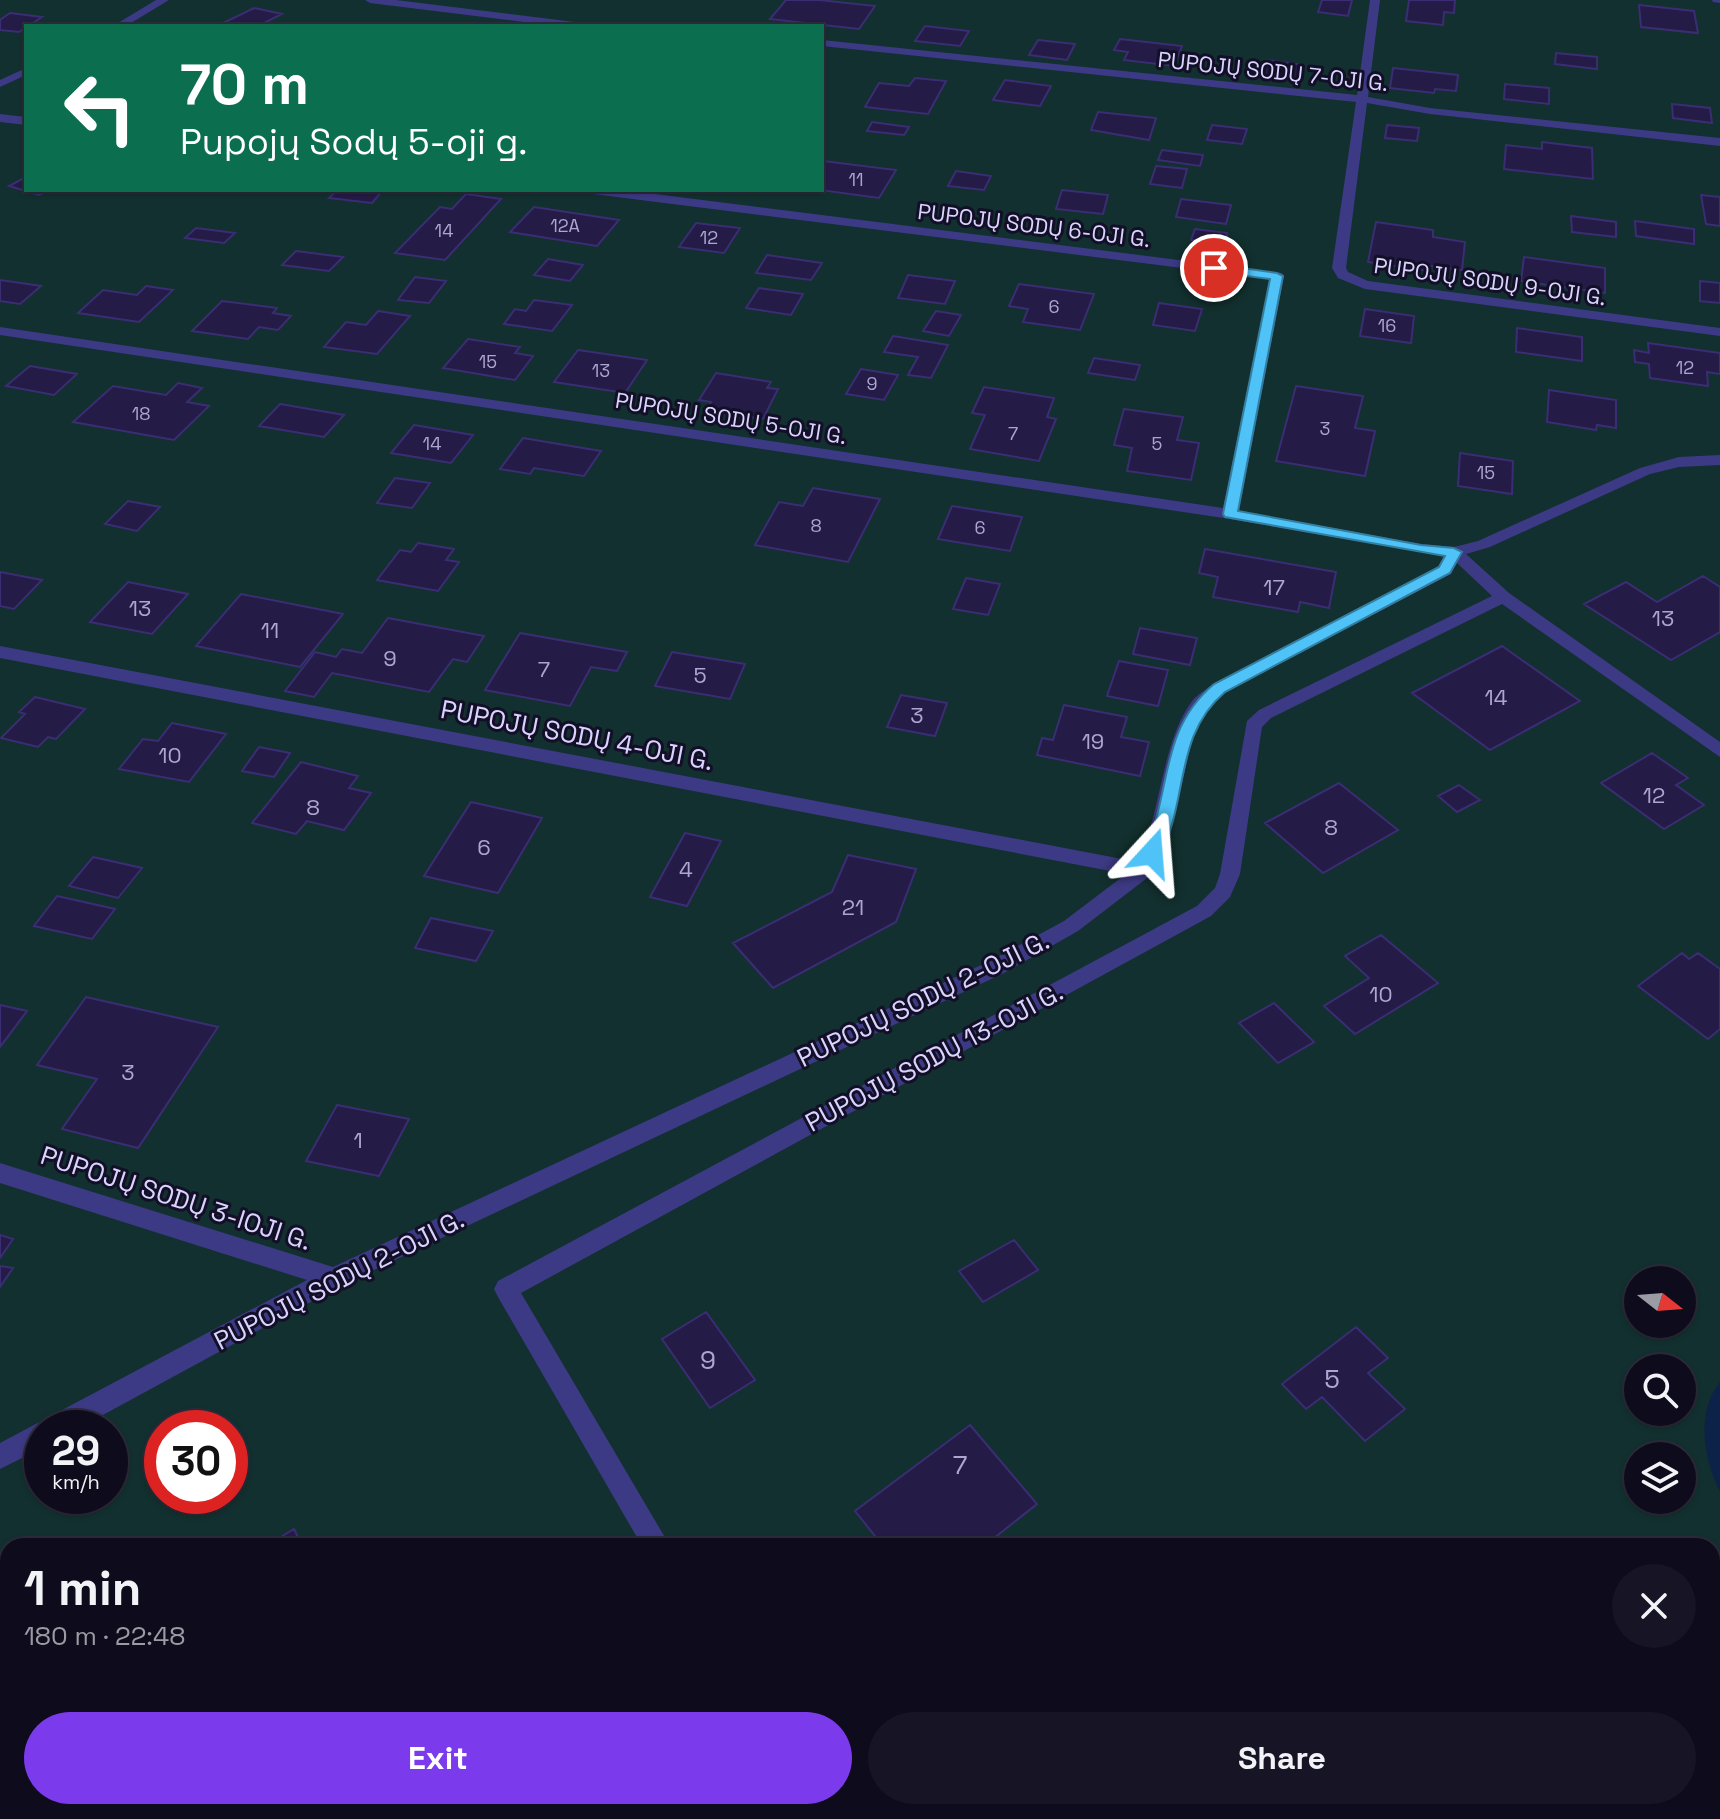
<!DOCTYPE html>
<meta charset="utf-8">
<style>
body{margin:0;font-family:"Space Grotesk",sans-serif;background:#171425;color:#f1f3f6;height:100vh;display:flex;flex-direction:column;font-size:30px;white-space:nowrap}
*{box-sizing:border-box;margin:0}
p{font-size:26px;color:#9b9ba3}
.icon{flex:none;width:44px;height:44px;fill:none;stroke:currentColor;stroke-width:2;stroke-linecap:round;stroke-linejoin:round}
.map{position:relative;flex:1;overflow:hidden}
.drawer{position:absolute;left:0px;top:1538px;width:1720px;height:282px;display:flex;flex-direction:column;background:#0e0b1c;border-radius:24px 24px 0 0;box-shadow:0 2px 6px #0004,0 0 0 2px #2e2b3b}
.drawer>*{flex:none}
.top-card{position:absolute;left:24px;top:24px;width:800px;height:168px;border-radius:0px;box-shadow:0 2px 6px #0004,0 0 0 2px #2e2b3b;background:#0b6e4f;color:#fff;overflow:hidden}
.needle{width:52px;rotate:107deg}
.controls{position:absolute;left:1624px;top:1266px;display:grid;gap:16px}
.controls a{display:grid;place-items:center;width:72px;height:72px;border-radius:50%;background:#0e0b1c;box-shadow:0 2px 6px #0004,0 0 0 2px #2e2b3b;font-size:40px}
.speed{position:absolute;left:24px;top:1410px;display:flex;gap:16px;font-size:40px;font-weight:700;text-align:center}
.speed>*{display:grid;place-content:center;width:104px;height:104px;border-radius:50%;background:#0e0b1c;box-shadow:0 2px 6px #0004,0 0 0 2px #2e2b3b;line-height:1}
.speed small{font-size:20px;font-weight:400}
.speed .limit{border:12px solid #d22;background:#fff;color:#111}
.pin{position:absolute;display:grid;place-items:center;width:68px;height:68px;color:#fff;margin:-34px;border:4px solid #fff;border-radius:50%;box-shadow:0 2px 8px #0007}
.me{position:absolute;width:88px;margin:-44px;rotate:19deg;stroke-linejoin:round;filter:drop-shadow(0 0 6px #0008)}
.turn{display:flex;align-items:center;gap:28px;height:168px;padding:0 24px;font-size:36px}
.turn .icon{width:104px;height:104px;stroke-width:2.5}
.turn b{display:block;font-size:56px;line-height:68px}
.round{display:grid;place-items:center;flex:none;width:84px;height:84px;border-radius:42px;background:#171425}
.head{display:flex;align-items:center;justify-content:space-between;height:136px;padding:0 24px}
h1{font-size:48px;font-weight:700;line-height:60px}
.cta{display:flex;gap:16px;margin-top:auto;padding:16px 24px}
.cta a{flex:1;height:92px;border-radius:48px;background:#7c3aed;color:#fff;font-size:32px;font-weight:700;line-height:92px;text-align:center}
.cta a+a{background:#171425;color:#f1f3f6}
.map>svg:first-child{display:block}
.green{fill:#12302f;fill-rule:evenodd}
.water{fill:#0c2248}
.building{fill:#241b47;stroke:#3b2d73;stroke-width:2}
.lines{fill:none;stroke-linecap:round;stroke-linejoin:round}
.minor{fill:#3d3a85;fill-rule:evenodd}
.route{fill:#4fc3f7;stroke:#337fa1;stroke-width:2}
.labels{text-anchor:middle;stroke-width:6;stroke-linejoin:round;paint-order:stroke}
.far-number-label{font-size:18px;fill:#aca6d1}
.far-street-label{font-size:22px;fill:#d9d4ff;stroke:#130f26}
.number-label{font-size:22px;fill:#aca6d1}
.street-label{font-size:26px;fill:#d9d4ff;stroke:#130f26}
.near-number-label{font-size:26px;fill:#aca6d1}
</style>
<div class="map">
<svg width="1720" height="1819" viewBox="0 0 1720 1819">
<rect width="100%" height="100%" fill="#130f26"/>
<path class="green" d="M0 0H1720V1819H0ZM26 26H822V190H26ZM1638 1280H1682V1324H1638ZM1638 1368H1682V1412H1638ZM42 1428H110V1496H42ZM162 1428H230V1496H162ZM1638 1456H1682V1500H1638ZM8 1546H1712V1812H8Z"/>
<path class="water" d="M1720 1382V1492C1704 1460 1695 1413 1720 1382Z"/>
<path class="building" d="M786 0H819L875 6 859 29 770 19Z
M1322 0H1352L1348 16 1318 12Z
M1409 0H1455L1454 13 1444 12 1443 25 1406 21Z
M1639 5 1694 11 1698 33 1641 27Z
M254 8 282 14 258 26 219 25Z
M10 13 42 17 19 32 0 30V20Z
M925 26 969 31 960 46 915 41Z
M1120 39 1182 46 1174 66 1124 60 1128 52 1114 50Z
M1038 40 1075 44 1067 60 1029 55Z
M1556 53 1597 57V69L1555 64Z
M1266 60 1304 65 1299 80 1261 76Z
M1393 68 1458 75 1456 91 1435 89 1434 93 1390 88Z
M915 78 946 81 928 114 865 107 879 83 909 86Z
M1005 80 1051 86 1040 106 993 100Z
M1505 84 1549 88V104L1504 99Z
M1672 104 1710 108 1712 123 1673 118Z
M1098 112 1156 118 1149 140 1091 130Z
M872 122 909 127 904 135 867 131Z
M1212 125 1247 129 1242 144 1207 140Z
M1387 125 1419 128 1417 141 1385 138Z
M1542 142 1592 148 1593 179 1504 169 1506 145 1542 149Z
M1162 150 1203 155 1200 166 1158 160Z
M823 161 896 170 879 198 820 190Z
M1156 166 1187 169 1182 188 1150 184Z
M956 171 991 176 984 190 948 186Z
M26 177V190H49L39 195 9 186Z
M337 190H383L372 203 329 198Z
M1062 190 1108 195 1103 214 1056 209Z
M466 194 501 199 445 260 395 253 440 207 452 209Z
M1701 195 1720 197V226L1706 224Z
M1181 199 1231 205 1226 224 1176 217Z
M534 207 619 220 597 246 510 232Z
M1571 216 1616 222V237L1572 232Z
M1635 221 1694 229V244L1636 236Z
M1376 222 1433 230V237L1465 242 1462 270 1429 266V271L1368 262Z
M696 223 740 228 724 253 679 247Z
M196 228 235 233 224 243 185 238Z
M1195 229 1227 233 1224 245 1191 240Z
M296 251 343 257 329 271 282 265Z
M767 255 822 263 811 280 756 273Z
M1524 257 1605 268V293L1521 281Z
M548 259 583 265 570 281 534 275Z
M908 275 955 281 945 304 898 298Z
M415 277 446 281 429 303 398 300Z
M0 280 41 286 20 304 0 301Z
M1700 281 1720 283V303L1700 301Z
M1019 284 1094 294 1080 330 1023 322 1028 309 1009 306Z
M146 286 173 290 139 322 78 313 103 290 137 295Z
M759 288 803 294 791 315 746 308Z
M534 300 572 305 552 331 504 324 515 309 526 311Z
M222 301 277 308 273 313 291 316 278 330 259 327 248 339 192 331Z
M1159 303 1202 309 1195 331 1153 325Z
M1365 309 1414 316 1411 343 1360 336Z
M378 311 410 316 377 354 324 347 346 322 366 325Z
M936 311 961 315 949 336 923 331Z
M1517 328 1582 337V361L1516 352Z
M893 336 948 345 931 378 908 375 918 357 884 352Z
M468 339 520 347 515 353 533 356 515 380 443 368Z
M1648 343 1720 353V374L1707 372 1708 386 1650 378 1649 364 1635 362 1634 350 1649 353Z
M578 350 647 360 625 393 554 382Z
M1094 358 1140 365 1135 380 1088 373Z
M30 366 77 374 54 395 6 386Z
M861 369 898 375 884 400 846 394Z
M716 373 771 382 767 388 778 389 763 419 706 410 711 402 699 400Z
M178 383 202 388 187 402 209 406 174 440 73 422 113 386 166 395Z
M1296 386 1363 396 1355 428 1375 431 1365 476 1276 461Z
M984 387 1054 398 1047 417 1056 419 1039 461 970 449 985 415 972 413Z
M1549 390 1616 400V428L1597 425 1596 430 1547 422Z
M280 404 344 415 324 437 259 426Z
M1124 409 1183 417 1177 440 1199 443 1191 480 1127 471 1132 448 1114 445Z
M414 425 473 435 451 463 391 453Z
M523 438 601 451 584 476 534 468 530 474 500 469Z
M1460 453 1513 461 1512 494 1458 486Z
M395 478 430 483 412 508 377 503Z
M813 488 880 499 848 562 755 545 779 502 803 506Z
M128 501 160 507 137 531 105 524Z
M952 506 1022 517 1010 551 938 539Z
M418 543 454 549 446 560 459 562 438 591 377 580 400 550 411 552Z
M1205 549 1336 572 1329 608 1300 602 1298 612 1213 597 1218 577 1199 573Z
M0 572 42 580 14 609 0 606Z
M1703 576 1720 587V632L1671 660 1584 604 1626 582 1657 602Z
M966 578 1000 584 988 615 953 609Z
M128 582 188 594 152 634 90 622Z
M241 594 343 614 300 667 196 646Z
M388 618 484 636 467 662 453 659 429 692 332 673 314 697 285 691 315 652 336 657 342 649 362 653Z
M1140 628 1197 638 1190 665 1133 654Z
M520 633 627 652 617 671 591 667 570 706 485 690Z
M1502 646 1580 701 1490 750 1412 693Z
M672 652 745 664 730 699 655 686Z
M1119 661 1168 670 1158 706 1107 696Z
M901 695 947 703 935 736 887 727Z
M35 697 85 709 56 739 48 737 38 747 1 738 25 714 19 712Z
M1064 705 1127 717 1121 737 1149 742 1140 776 1037 755 1042 738 1053 740Z
M172 723 226 734 189 782 119 769 143 739 158 741Z
M259 747 290 753 274 777 242 771Z
M1652 753 1688 778 1676 785 1704 805 1664 829 1601 783Z
M301 762 358 776 349 788 371 793 344 830 307 821 296 834 252 823Z
M1339 783 1398 830 1323 873 1265 823Z
M1459 785 1480 800 1457 812 1438 796Z
M471 802 542 818 498 893 424 876Z
M685 833 721 841 687 906 650 897Z
M848 855 916 869 896 922 773 988 733 943 832 892Z
M93 857 142 868 118 898 69 886Z
M57 896 115 909 92 939 34 926Z
M431 918 493 931 476 961 415 948Z
M1381 935 1438 983 1355 1034 1324 1006 1369 978 1345 956Z
M1682 953 1689 959 1698 953 1720 969V1029L1708 1039 1638 986Z
M86 997 218 1027 138 1148 62 1129 97 1079 37 1065Z
M1274 1003 1314 1042 1278 1063 1239 1023Z
M0 1005 27 1011 0 1047Z
M337 1105 409 1119 379 1176 306 1161Z
M0 1235 13 1239 0 1258Z
M1014 1240 1038 1270 983 1302 959 1271Z
M0 1266 13 1268 0 1287Z
M706 1312 755 1380 710 1408 662 1339Z
M1356 1327 1388 1358 1368 1373 1405 1409 1365 1441 1322 1397 1306 1409 1282 1384Z
M970 1425 1037 1504 984 1546H947L943 1542 938 1546H883L855 1511Z
M294 1529 302 1546H266Z
M1712 1710 1720 1719V1732L1712 1739Z
M474 1812H560L564 1819H477Z
M1254 1812H1301L1307 1819H1245Z"/>
<g class="lines">
<path class="minor" d="M156 0H169L126 26H113Z
M365 0H396L583 23 588 26H557L370 3Z
M1370 0H1380L1368 97 1430 108 1720 138V146L1430 114 1367 103 1346 268 1348 272 1368 281 1720 328V336L1365 289 1338 278 1332 268 1356 102 822 46V40L1357 95Z
M1712 0H1720V3L1713 2Z
M26 68V75L0 87V80Z
M0 114 26 117V125L0 122Z
M587 190H623L1282 273 1284 276 1239 511 1421 544 1454 547 1478 541 1640 468 1679 457 1720 455V465L1679 467 1650 474 1490 547 1466 554 1509 593 1720 742V757L1502 604 1271 718 1262 727 1240 874 1230 897 1211 916 521 1293 670 1546H642L498 1297 494 1289 498 1281 1197 906 1215 888 1220 874 1247 721 1259 710 1492 596 1457 563 1451 574 1225 692 1207 707 1193 735 1170 837 1151 875 1078 931 1004 973 342 1285 79 1428H42V1448L0 1469V1443L307 1280 0 1183V1163L333 1267 990 961 1064 921 1126 874 0 658V646L1138 862C1161 814 1162 739 1193 700 1198 694 1207 689 1213 684L1438 567 1444 556 1230 519 0 335V327L1223 508 1270 279 593 194Z
M798 1812H829L832 1819H801Z"/>
</g>
<path class="route" d="M1214 264 1277 273 1283 276 1238 511 1421 545 1454 548 1462 552 1450 573 1225 692C1172 737 1190 802 1158 858L1152 860 1143 853C1173 794 1157 732 1214 684L1439 567 1445 556 1225 517 1223 514 1270 279 1209 271V265Z"/>
<g class="labels">
<g class="far-number-label">
<text x="856" y="186">11</text>
<text x="565" y="232">12A</text>
<text x="444" y="237">14</text>
<text x="709" y="244">12</text>
<text x="1054" y="313">6</text>
<text x="1387" y="332">16</text>
<text x="488" y="368">15</text>
<text x="1685" y="374">12</text>
<text x="601" y="377">13</text>
<text x="872" y="390">9</text>
<text x="141" y="420">18</text>
<text x="1325" y="435">3</text>
<text x="1013" y="440">7</text>
<text x="432" y="450">14</text>
<text x="1157" y="450">5</text>
<text x="1486" y="479">15</text>
<text x="816" y="532">8</text>
<text x="980" y="534">6</text>
</g>
<g class="far-street-label">
<text transform="translate(1273 71) rotate(6)" y="8">PUPOJŲ SODŲ 7-OJI G.</text>
<text transform="translate(1034 225) rotate(7)" y="8">PUPOJŲ SODŲ 6-OJI G.</text>
<text transform="translate(1490 281) rotate(8)" y="8">PUPOJŲ SODŲ 9-OJI G.</text>
<text transform="translate(731 418) rotate(9)" y="8">PUPOJŲ SODŲ 5-OJI G.</text>
</g>
<g class="number-label">
<text x="1274" y="595">17</text>
<text x="140" y="616">13</text>
<text x="1663" y="626">13</text>
<text x="270" y="638">11</text>
<text x="390" y="666">9</text>
<text x="544" y="677">7</text>
<text x="700" y="683">5</text>
<text x="1496" y="705">14</text>
<text x="917" y="723">3</text>
<text x="1093" y="749">19</text>
<text x="170" y="763">10</text>
<text x="1654" y="803">12</text>
<text x="313" y="815">8</text>
<text x="1331" y="835">8</text>
<text x="484" y="855">6</text>
<text x="686" y="877">4</text>
<text x="853" y="915">21</text>
<text x="1381" y="1002">10</text>
<text x="128" y="1080">3</text>
<text x="358" y="1148">1</text>
</g>
<g class="street-label">
<text transform="translate(577 735) rotate(11)" y="9">PUPOJŲ SODŲ 4-OJI G.</text>
<text transform="translate(923 999) rotate(-26)" y="9">PUPOJŲ SODŲ 2-OJI G.</text>
<text transform="translate(934 1057) rotate(-28)" y="9">PUPOJŲ SODŲ 13-OJI G.</text>
<text transform="translate(176 1198) rotate(18)" y="9">PUPOJŲ SODŲ 3-IOJI G.</text>
<text transform="translate(339 1280) rotate(-27)" y="9">PUPOJŲ SODŲ 2-OJI G.</text>
</g>
<g class="near-number-label">
<text x="708" y="1369">9</text>
<text x="1332" y="1388">5</text>
<text x="960" y="1474">7</text>
</g>
</g>
</svg>
<div class="controls">
<a><svg class="needle" viewBox="-14 -14 28 28"><path d="M0-13l5 13h-10z" fill="#e53935"/><path d="M0 13l5-13h-10z" fill="#9b9ba3"/></svg></a>
<a><svg class="icon" aria-label="search" viewBox="0 0 24 24"><circle cx="10" cy="10" r="6"/><path d="M15 15l6 6"/></svg></a>
<a><svg class="icon" aria-label="layers" viewBox="0 0 24 24"><path d="M12 4l9 5-9 5-9-5zM3 14l9 5 9-5"/></svg></a>
</div>
<div class="speed"><div>29<small>km/h</small></div><div class="limit">30</div></div>
<div class="pin" style="left:1214px;top:268px;background:#d93025"><svg class="icon" aria-label="arrive" viewBox="0 0 24 24"><path d="M6 21V4h12l-3 4 3 4H6"/></svg></div>
<svg class="me" style="left:1152px;top:853px" viewBox="-20 -20 40 40"><path d="M0-17L14 15 0 8-14 15z" fill="#4fc3f7" stroke="#fff" stroke-width="4"/></svg>
<div class="top-card">
<div class="turn"><svg class="icon" aria-label="left" viewBox="0 0 24 24"><path d="M17 20v-9H6M10 6l-5 5 5 5"/></svg><div><b>70 m</b>Pupojų Sodų 5-oji g.</div></div>
</div>
<section class="drawer">
<div class="head"><div><h1>1 min</h1><p>180 m · 22:48</p></div><a class="round"><svg class="icon" aria-label="close" viewBox="0 0 24 24"><path d="M6 6l12 12M18 6L6 18"/></svg></a></div>
<div class="cta"><a>Exit</a><a>Share</a></div>
</section>
</div>
